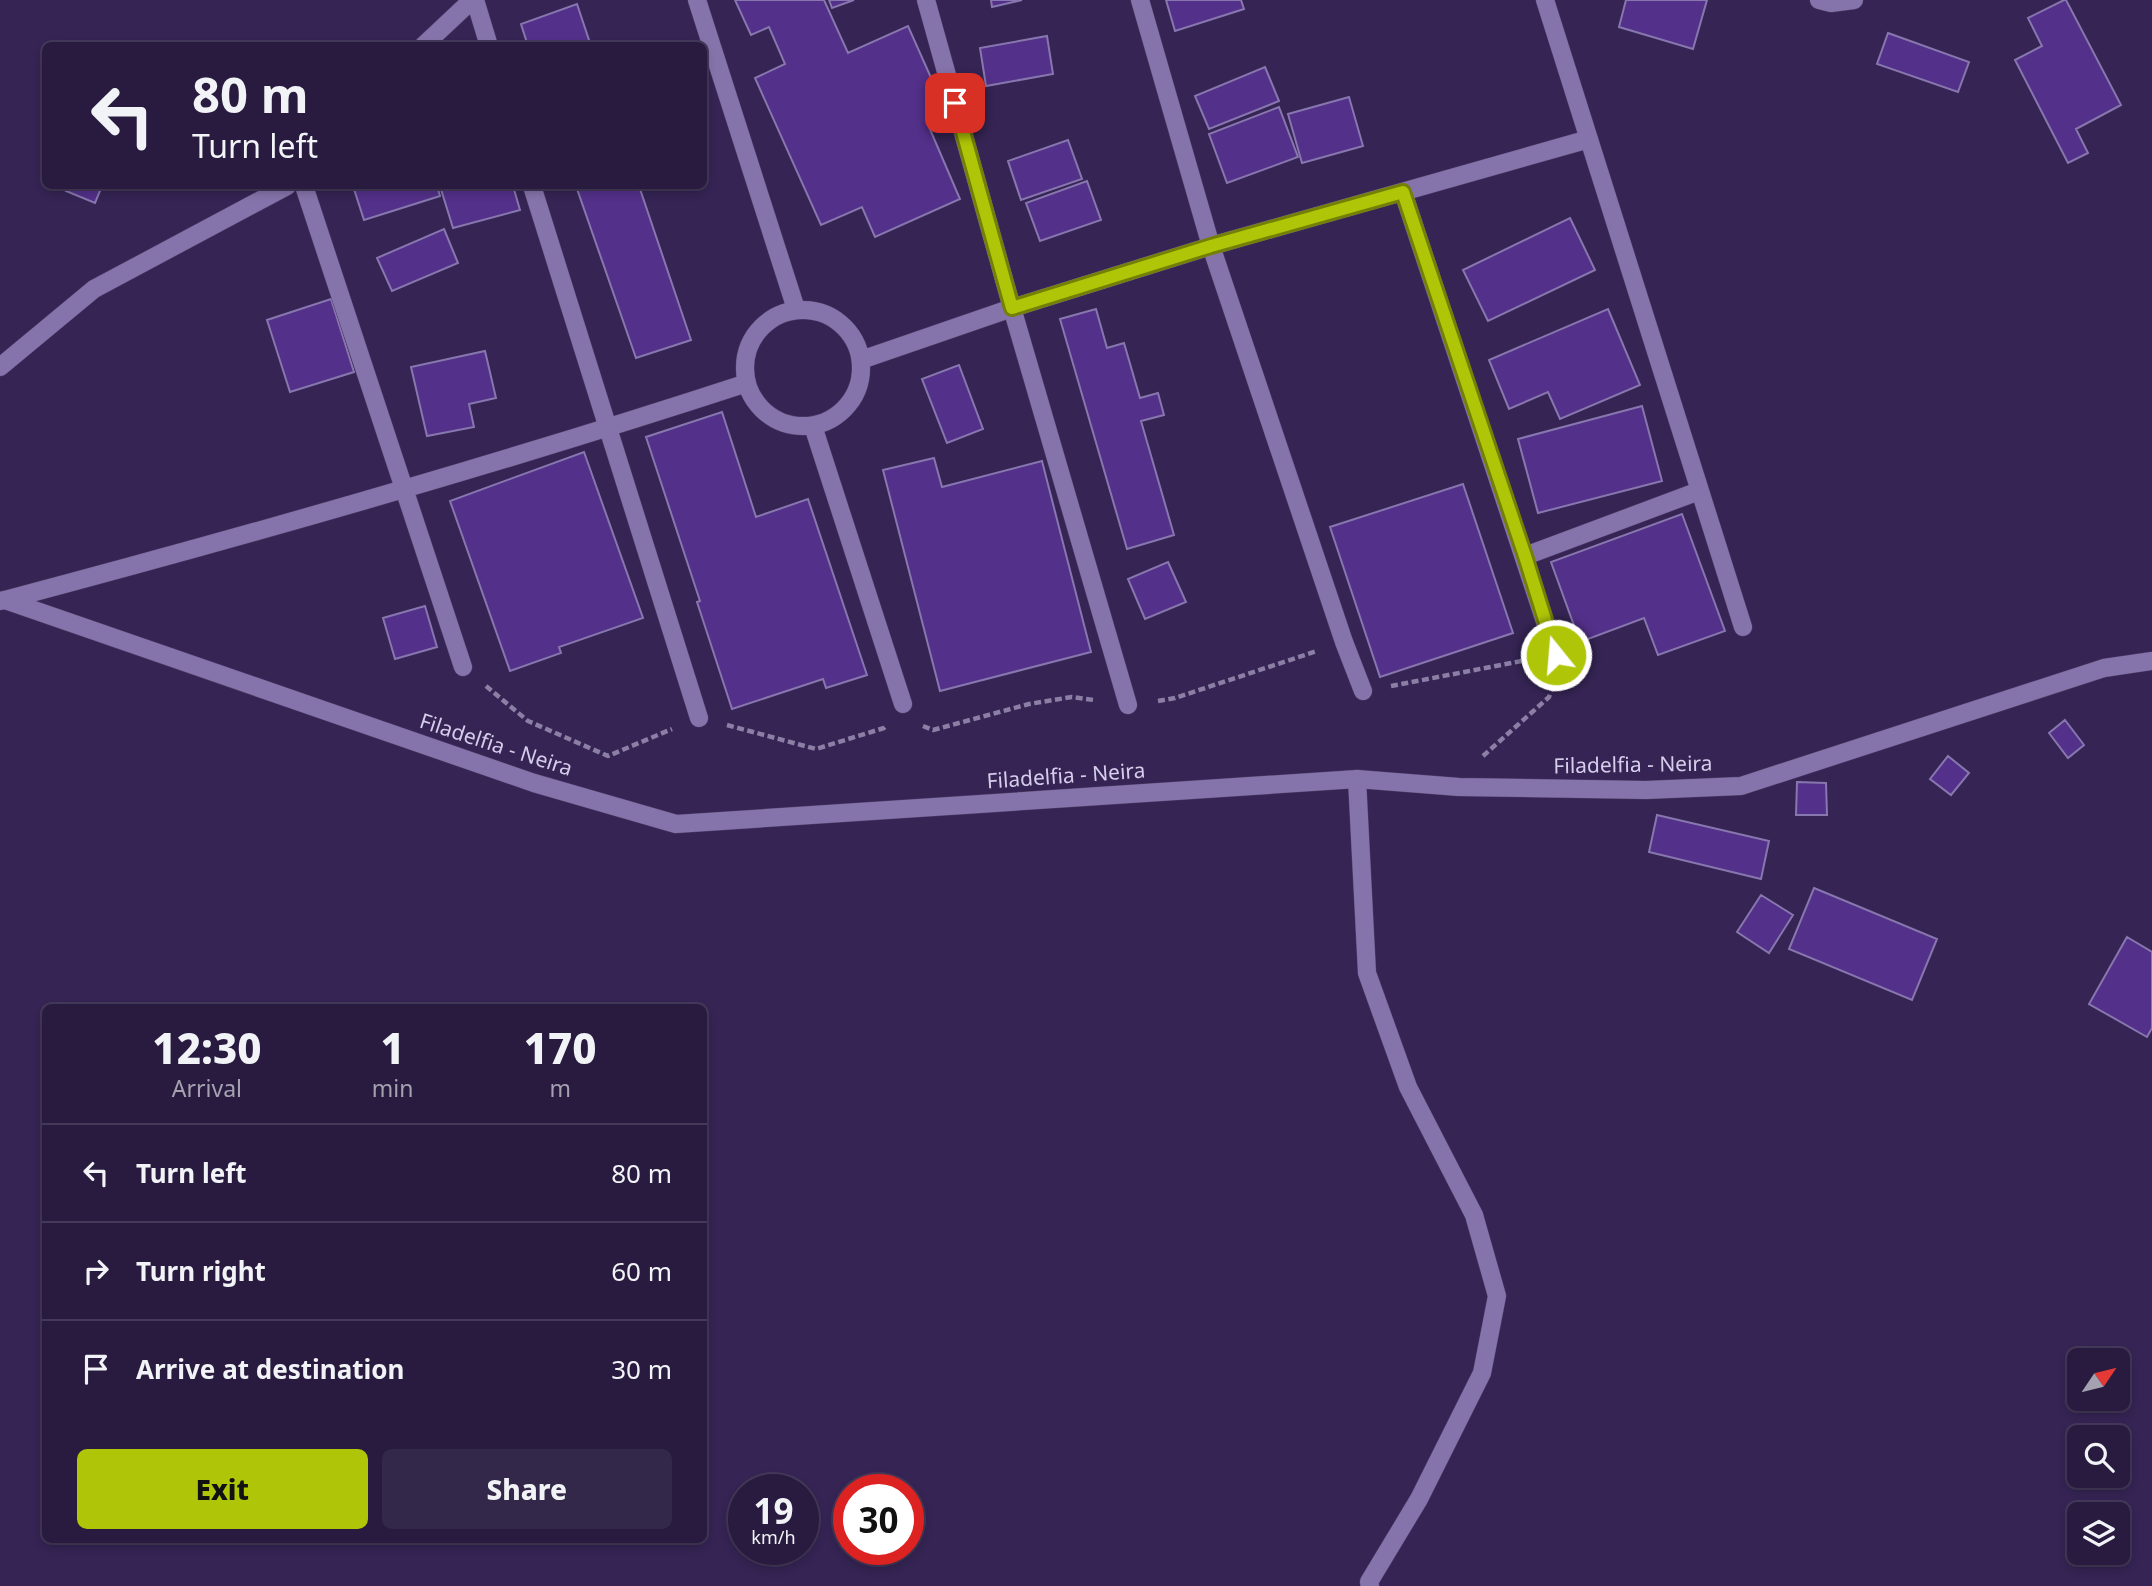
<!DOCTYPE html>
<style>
body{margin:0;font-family:"Noto Sans",sans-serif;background:#34284a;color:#f1f3f6;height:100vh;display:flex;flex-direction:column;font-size:26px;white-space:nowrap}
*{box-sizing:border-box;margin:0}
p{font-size:23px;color:#a5a1b0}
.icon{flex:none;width:38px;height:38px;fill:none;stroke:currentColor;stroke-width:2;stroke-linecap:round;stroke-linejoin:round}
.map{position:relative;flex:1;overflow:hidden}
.side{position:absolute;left:42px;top:1004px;width:665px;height:539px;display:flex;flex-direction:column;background:#281b3f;border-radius:10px;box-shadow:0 4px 10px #0003,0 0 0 2px #443959}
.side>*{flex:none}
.hud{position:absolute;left:42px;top:42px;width:665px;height:147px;border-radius:10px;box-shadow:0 4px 10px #0003,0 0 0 2px #443959;background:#281b3f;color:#f1f3f6;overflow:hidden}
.needle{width:46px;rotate:55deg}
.controls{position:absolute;left:2067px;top:1348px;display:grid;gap:14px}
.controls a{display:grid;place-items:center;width:63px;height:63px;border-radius:10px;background:#281b3f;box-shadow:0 4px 10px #0003,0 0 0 2px #443959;font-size:35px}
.speed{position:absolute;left:728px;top:1474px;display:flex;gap:14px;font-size:35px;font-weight:700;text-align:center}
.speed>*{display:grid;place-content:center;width:91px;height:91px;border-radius:50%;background:#281b3f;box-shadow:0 4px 10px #0003,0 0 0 2px #443959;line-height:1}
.speed small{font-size:18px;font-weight:400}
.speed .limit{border:10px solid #d22;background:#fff;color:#111}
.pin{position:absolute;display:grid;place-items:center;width:60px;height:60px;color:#fff;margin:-30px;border-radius:14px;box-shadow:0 4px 10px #0006}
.me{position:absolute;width:77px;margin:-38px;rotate:343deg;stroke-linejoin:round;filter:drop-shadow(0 0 5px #0008)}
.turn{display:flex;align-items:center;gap:24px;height:147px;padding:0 35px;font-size:32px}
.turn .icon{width:91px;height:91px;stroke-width:2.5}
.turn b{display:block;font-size:49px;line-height:60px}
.eta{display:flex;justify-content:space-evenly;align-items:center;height:119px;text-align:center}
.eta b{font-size:42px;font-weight:800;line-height:49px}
.button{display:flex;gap:14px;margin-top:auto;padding:14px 35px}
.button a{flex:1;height:80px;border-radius:10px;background:#afc507;color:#111;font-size:28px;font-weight:800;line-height:80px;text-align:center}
.button a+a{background:#34284a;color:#f1f3f6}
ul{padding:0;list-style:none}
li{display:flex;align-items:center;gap:21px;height:98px;padding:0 35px;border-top:2px solid #443959}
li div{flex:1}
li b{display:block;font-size:26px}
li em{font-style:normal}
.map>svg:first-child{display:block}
.building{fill:#533089;stroke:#8777ae;stroke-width:2}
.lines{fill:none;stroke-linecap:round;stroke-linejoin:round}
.minor-casing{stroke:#51416a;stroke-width:19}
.secondary-casing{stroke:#51416a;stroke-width:19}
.path{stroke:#8b7fa5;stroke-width:4.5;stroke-dasharray:7 3.5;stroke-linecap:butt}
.minor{stroke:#8574ab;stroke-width:18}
.secondary{stroke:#8574ab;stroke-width:18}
.route-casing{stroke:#728005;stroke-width:18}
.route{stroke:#afc507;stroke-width:12}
.labels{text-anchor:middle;stroke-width:7;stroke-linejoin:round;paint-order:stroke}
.street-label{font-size:21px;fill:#d5cdeb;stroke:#352454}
</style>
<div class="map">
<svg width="2152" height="1586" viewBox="0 0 2152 1586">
<rect width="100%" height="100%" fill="#352454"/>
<path class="building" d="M735 0H824L848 53 908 26 949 118 929 127 960 199 875 237 862 207 821 225 755 78 785 64 769 27 751 35Z
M829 0H854L832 8Z
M991 0H1022L992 7Z
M1166 0H1241L1244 9 1175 31Z
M1626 0H1707L1693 49 1619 27Z
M2064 0H2066L2121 105 2076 129 2088 153 2068 163 2015 60 2042 46 2028 18Z
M577 4 591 46H528L521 24Z
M1888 33 1969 62 1958 92 1877 64Z
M1047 36 1053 74 986 86 980 48Z
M1265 67 1279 101 1209 129 1195 96Z
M1349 97 1363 146 1302 163 1288 114Z
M1279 107 1298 157 1227 183 1209 134Z
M1068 140 1082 179 1021 200 1008 161Z
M1087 181 1101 220 1040 241 1026 203Z
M69 186H102L95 203 66 191Z
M353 186H437L440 196 364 220Z
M440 186H513L520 210 453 228Z
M576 186H639L691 340 636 358Z
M1570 218 1595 270 1488 321 1463 270Z
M444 229 458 263 392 291 377 258Z
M331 299 354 372 290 392 267 320Z
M1096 309 1107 348 1124 343 1140 398 1158 393 1164 415 1141 421 1174 535 1127 549 1060 319Z
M1608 309 1640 385 1560 419 1548 392 1509 409 1489 360Z
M485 351 496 398 469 404 474 427 427 436 411 367Z
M959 365 983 429 947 443 922 379Z
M1642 406 1662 481 1538 513 1518 439Z
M722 412 756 517 808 499 867 675 826 688 823 679 732 709 697 602 700 601 646 437Z
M584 452 643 618 559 647 561 653 510 671 450 501Z
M934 458 942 487 1042 461 1091 652 940 691 883 470Z
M1463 484 1513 633 1380 677 1330 527Z
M1682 514 1725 631 1658 655 1644 618 1580 642 1551 562Z
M1168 562 1186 602 1145 619 1128 579Z
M425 606 437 647 395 659 383 618Z
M2065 720 2084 745 2068 758 2049 733Z
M1948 756 1969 773 1951 795 1930 779Z
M1797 782 1826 783 1827 815H1796Z
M1657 815 1769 841 1761 879 1649 852Z
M1814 888 1937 939 1912 1000 1789 949Z
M1761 895 1793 915 1769 953 1737 932Z
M2127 937 2152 952V1028L2147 1037 2089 1004Z"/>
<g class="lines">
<g class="minor-casing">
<path id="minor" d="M475 0 489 46
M697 0 796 309
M926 0 1012 308 1128 705
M1140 0 1211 246 1344 642 1363 691
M1545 0 1743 627
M1819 0 1831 3 1854 0
M423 46 472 0
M304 186 463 667
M532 186 699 718
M1403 192 1556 655
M745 368a58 58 0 1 1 116 0a58 58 0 1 1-116 0Z
M861 360 1012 308 1211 246 1589 139
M0 367 94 289 287 186
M813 426 903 704
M1525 556 1699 491
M5 600C254 534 502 463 747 383
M1357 779 1367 973 1408 1087 1474 1215 1497 1296 1482 1373 1419 1499 1369 1582 1370 1586"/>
</g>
<g class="secondary-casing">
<path id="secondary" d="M0 601 5 600 534 783 676 824 1357 779 1459 787 1646 790 1741 786 2104 668 2152 661"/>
</g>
<path class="path" d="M486 686 528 721 608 756 672 729
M1391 686 1527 660
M1158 701 1175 698 1317 651
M727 725 816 749 884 728 886 726
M923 726 933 730 1029 704 1072 697 1094 700
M1483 756 1549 697 1554 683"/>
<use href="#minor" class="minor"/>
<use href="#secondary" class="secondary"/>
</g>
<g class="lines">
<g class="route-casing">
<path id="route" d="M955 103 1012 308 1211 246 1403 192 1525 556 1556 655"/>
</g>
<use href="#route" class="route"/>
</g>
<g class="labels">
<g class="street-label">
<text transform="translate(496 745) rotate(18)" y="7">Filadelfia - Neira</text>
<text transform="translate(1633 765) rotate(-1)" y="7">Filadelfia - Neira</text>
<text transform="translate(1066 776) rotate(-4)" y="7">Filadelfia - Neira</text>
</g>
</g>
</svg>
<div class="controls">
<a><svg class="needle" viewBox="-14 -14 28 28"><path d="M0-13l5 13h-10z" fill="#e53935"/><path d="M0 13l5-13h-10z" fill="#a5a1b0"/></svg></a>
<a><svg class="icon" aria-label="search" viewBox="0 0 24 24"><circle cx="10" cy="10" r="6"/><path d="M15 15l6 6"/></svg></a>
<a><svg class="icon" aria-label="layers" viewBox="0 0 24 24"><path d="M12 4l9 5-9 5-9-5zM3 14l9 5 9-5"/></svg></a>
</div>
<div class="speed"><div>19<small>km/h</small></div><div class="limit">30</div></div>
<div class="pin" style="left:955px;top:103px;background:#d93025"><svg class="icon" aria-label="arrive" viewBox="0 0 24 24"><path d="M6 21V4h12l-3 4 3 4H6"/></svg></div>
<svg class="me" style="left:1556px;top:655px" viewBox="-20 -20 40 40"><circle r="17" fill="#afc507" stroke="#fff" stroke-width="3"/><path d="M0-11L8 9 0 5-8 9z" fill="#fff"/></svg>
<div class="hud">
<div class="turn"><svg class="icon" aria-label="left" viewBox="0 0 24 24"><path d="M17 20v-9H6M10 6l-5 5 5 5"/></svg><div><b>80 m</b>Turn left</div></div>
</div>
<section class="side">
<div class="eta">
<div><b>12:30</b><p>Arrival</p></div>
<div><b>1</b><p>min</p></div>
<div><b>170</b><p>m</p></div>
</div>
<ul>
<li><svg class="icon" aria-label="left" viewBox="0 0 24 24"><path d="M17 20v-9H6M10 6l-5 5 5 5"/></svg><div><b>Turn left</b></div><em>80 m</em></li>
<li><svg class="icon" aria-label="right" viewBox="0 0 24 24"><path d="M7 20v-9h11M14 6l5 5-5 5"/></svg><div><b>Turn right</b></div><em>60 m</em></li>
<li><svg class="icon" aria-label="arrive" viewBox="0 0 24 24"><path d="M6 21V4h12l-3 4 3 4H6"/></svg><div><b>Arrive at destination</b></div><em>30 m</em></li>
</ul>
<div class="button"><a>Exit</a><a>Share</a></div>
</section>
</div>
